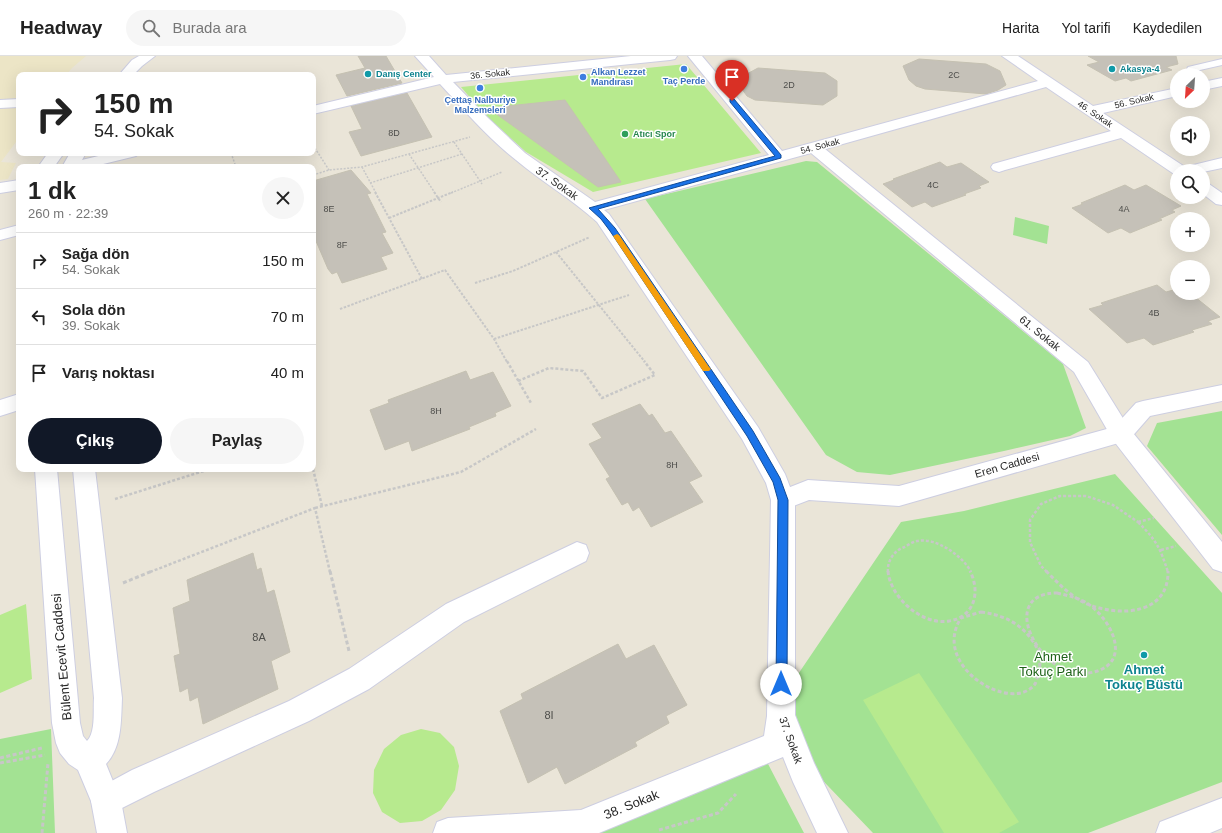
<!DOCTYPE html>
<html lang="tr">
<meta charset="utf-8">
<style>
body{margin:0;font-family:Arial,sans-serif;background:#f6f6f6;color:#222;height:100vh;display:flex;flex-direction:column;font-size:15px;white-space:nowrap}
*{box-sizing:border-box;margin:0}
p{font-size:13px;color:#767676}
.icon{flex:none;width:22px;height:22px;fill:none;stroke:currentColor;stroke-width:2;stroke-linecap:round;stroke-linejoin:round}
.map{position:relative;flex:1;overflow:hidden}
.side{position:absolute;left:16px;top:108px;width:300px;height:308px;display:flex;flex-direction:column;background:#fff;border-radius:8px;box-shadow:0 4px 16px #0002}
.side>*{flex:none}
.banner{position:absolute;left:16px;top:16px;width:300px;height:84px;border-radius:8px;box-shadow:0 4px 16px #0002;background:#fff;color:#222;overflow:hidden}
.needle{width:26px;rotate:205deg}
.tools{position:absolute;left:1170px;top:12px;display:grid;gap:8px}
.tools a{display:grid;place-items:center;width:40px;height:40px;border-radius:50%;background:#fff;box-shadow:0 4px 16px #0002;font-size:20px}
.pin{position:absolute;display:grid;place-items:center;width:34px;height:34px;color:#fff;margin:-41px -17px;border-radius:50% 50% 50% 0;rotate:-45deg;box-shadow:0 0 4px #0007}
.pin .icon{rotate:45deg}
.me{position:absolute;width:44px;margin:-22px;rotate:0deg;stroke-linejoin:round;filter:drop-shadow(0 0 3px #0008)}
.turn{display:flex;align-items:center;gap:14px;height:84px;padding:0 12px;font-size:18px}
.turn .icon{width:52px;height:52px;stroke-width:2.5}
.turn b{display:block;font-size:28px;line-height:34px}
.round{display:grid;place-items:center;flex:none;width:42px;height:42px;border-radius:21px;background:#f6f6f6}
.headline{display:flex;align-items:center;justify-content:space-between;height:68px;padding:0 12px}
h1{font-size:24px;font-weight:700;line-height:30px}
.button{display:flex;gap:8px;margin-top:auto;padding:8px 12px}
.button a{flex:1;height:46px;border-radius:24px;background:#111827;color:#fff;font-size:16px;font-weight:700;line-height:46px;text-align:center}
.button a+a{background:#f6f6f6;color:#222}
ul{padding:0;list-style:none}
li{display:flex;align-items:center;gap:12px;height:56px;padding:0 12px;border-top:1px solid #e0e0e0}
li div{flex:1}
li b{display:block;font-size:15px}
li em{font-style:normal}
header{display:flex;align-items:center;gap:24px;box-sizing:border-box;height:56px;padding:0 20px;background:#fff;border-bottom:1px solid #e0e0e0}
header strong{font-size:19px}
nav{display:flex;gap:22px;margin-inline-start:auto;font-size:14px}
.search{width:280px;height:36px;background:#f6f6f6;display:flex;align-items:center;gap:10px;box-sizing:border-box;padding:0 14px;border-radius:22px;color:#767676;font-size:15px}
.map>svg:first-child{display:block}
.education{fill:#ece5c6}
.green{fill:#a3e293}
.pitch{fill:#b7ea8e}
.building{fill:#c5c1b8;stroke:#c5c1b2}
.lines{fill:none;stroke-linecap:round;stroke-linejoin:round}
.lane-casing{stroke:#cdcee1;stroke-width:2}
.street-casing{stroke:#cdcee1;stroke-width:2}
.secondary-casing{stroke:#cdcee1;stroke-width:2}
.path-far3{stroke:#c7c7c7;stroke-width:1.5;stroke-dasharray:2 1.5;stroke-linecap:butt}
.path-far2{stroke:#c7c7c7;stroke-width:2;stroke-dasharray:2.5 1.5;stroke-linecap:butt}
.path-far1{stroke:#c7c7c7;stroke-width:2.5;stroke-dasharray:3 2;stroke-linecap:butt}
.path{stroke:#c7c7c7;stroke-width:3;stroke-dasharray:4 2.5;stroke-linecap:butt}
.lane{fill:#fff;fill-rule:evenodd}
.street{fill:#fff;fill-rule:evenodd}
.secondary{fill:#fff;fill-rule:evenodd}
.route{fill:#1a73e8;stroke:#114b97}
.slow{fill:#f59e0b}
.shop-dot{fill:#3f7fe0;stroke:#fff;stroke-width:1.5}
.culture-dot{fill:#0f9aa8;stroke:#fff;stroke-width:1.5}
.leisure-dot{fill:#2e9e5b;stroke:#fff;stroke-width:1.5}
.labels{text-anchor:middle;stroke-width:3;stroke-linejoin:round;paint-order:stroke}
.far-culture-label{font-size:9px;font-weight:bold;fill:#0d838f;stroke:#fff;text-anchor:start}
.far-shop-label{font-size:9px;font-weight:bold;fill:#366cbe;stroke:#fff}
.far-street-label{font-size:9px;fill:#272727;stroke:#fff}
.number-label{font-size:9px;fill:#4e4e4b}
.far-leisure-label{font-size:9px;font-weight:bold;fill:#27864d;stroke:#fff;text-anchor:start}
.street-label{font-size:11px;fill:#272727;stroke:#fff}
.near-number-label{font-size:11px;fill:#4e4e4b}
.near-park-label{font-size:13px;fill:#1e6218;stroke:#fff}
.near-street-label{font-size:13px;fill:#272727;stroke:#fff}
.near-culture-label{font-size:13px;font-weight:bold;fill:#0d838f;stroke:#fff}
</style>
<header>
<strong>Headway</strong>
<div class="search"><svg class="icon" aria-label="search" viewBox="0 0 24 24"><circle cx="10" cy="10" r="6"/><path d="M15 15l6 6"/></svg>Burada ara</div>
<nav><a>Harita</a><a>Yol tarifi</a><a>Kaydedilen</a></nav>
</header>
<div class="map">
<svg width="1222" height="777" viewBox="0 0 1222 777">
<rect width="100%" height="100%" fill="#eae5d8"/>
<path class="education" d="M0 0H86L72 12 66 19H19V82L1 106 16 107 8 123 0 124Z"/>
<path class="green" d="M806 105 817 106 1063 308 1086 372 1070 380 1004 395 890 419 857 416 826 399 645 143Z
M1015 161 1049 170 1047 188 1013 179Z
M1222 355V479L1147 390 1157 367Z
M1115 418 1222 537V726L1088 777H873L806 707 786 636 901 466 964 455Z
M51 673 55 777H0V683Z
M767 706 804 777H578Z"/>
<path class="pitch" d="M686 8 761 97 593 136 526 96 485 59 461 31Z
M26 548 32 623 0 637V559Z
M919 617 1019 766 999 777H944L863 644Z
M421 673 440 677 454 691 459 710 455 734 441 754 422 765 400 767 382 756 373 737 374 714 384 693 401 679Z"/>
<path class="building" d="M358 0H386L402 27 347 40 336 19 365 12Z
M1088 0H1176L1178 8 1166 11 1172 14 1131 25 1126 22 1115 25 1087 9 1099 6Z
M919 3 986 8 1000 15 1006 29 998 34 986 38 925 33 916 30 909 24 903 10Z
M758 12 825 17 837 25V40L823 49 755 44 747 40 739 29 745 19Z
M407 37 432 81 361 100 349 76 362 73 351 50Z
M565 44 621 126 598 131 488 52Z
M940 106 947 111 961 107 989 126 979 130 981 132 964 138 966 139 932 151 925 146 912 151 883 128 894 124 893 123Z
M351 114 371 137 367 138 386 176 382 177 393 197 381 201 387 213 342 227 337 216 332 218 328 213 313 178V125Z
M1125 129 1134 134 1146 129 1181 150 1172 154 1175 156 1159 163 1162 164 1130 177 1121 172 1108 177 1072 152 1083 148 1081 147Z
M1157 229 1166 236 1177 233V237H1190L1220 261 1208 265 1212 268 1192 274 1194 276 1153 289 1144 282 1127 287 1089 253 1103 249 1101 247Z
M466 315 470 324 493 316 511 350 495 357 496 360 469 371 470 373 412 395 409 385 385 394 370 354 389 347 388 344Z
M640 348 649 360 652 358 665 377 671 375 702 420 689 426 703 446 651 471 639 451 633 455 628 446 622 449 606 423 610 421 589 388 602 382 592 368Z
M253 497 257 514 261 512 267 537 274 534 290 596 271 605 278 633 203 668 198 641 190 645 188 632 180 636 174 600 180 598 173 552 190 545 187 524Z
M618 588 626 603 654 589 687 649 666 660 669 667 635 686 637 690 565 728 557 711 528 727 500 655 523 643 521 638Z"/>
<g class="lines">
<g class="lane-casing">
<path id="lane" d="M1222 3V9L1191 16 1187 13 1188 11Z"/>
</g>
<g class="street-casing">
<path id="street" d="M415 0H429L446 19 631 0H677L675 3 670 4 453 26 487 61 525 97 595 146 769 99 688 0H702L782 95 1038 25 1002 0H1018L1093 50 1177 32V40L1103 57 1185 111 1222 102V112L1203 116V115H1177V119L1174 118 1121 82 1005 114 999 116 993 114 991 111 993 108 1111 75 1046 31 825 93 1088 306 1129 372 1222 486V516L1213 513 1113 384 1074 316 811 97 604 154 609 158 758 371 785 418 795 444V659L814 707 848 777H817L793 726 783 701 599 777H433L437 766 448 762 581 754 764 680 767 660 771 444 766 427 742 383 597 166C572 143 542 126 516 104 488 82 464 54 440 28L313 58V50L434 21Z
M1222 22V30L1203 34V26Z
M19 43V51L0 52V44Z
M111 97H139L136 100 91 111H63L65 108Z
M19 124V134L0 137V127Z
M1203 126 1209 128 1222 137V149L1216 148 1203 138Z
M19 169V179L0 184V174Z
M19 338V354L0 360V344Z
M577 486 586 489 589 497 586 505 464 566 369 633 309 665 154 736 106 760 95 756 91 745 95 734 132 714 289 645 349 613 446 548Z
M1222 742V772L1210 777H1156L1160 766Z"/>
</g>
<g class="secondary-casing">
<path id="secondary" d="M139 0H155L142 10 133 19H119L132 4Z
M48 97H64L54 111H38Z
M70 97H86L78 111H62Z
M1222 329V345L1150 360 1129 384 899 450 809 444 783 454 775 451 771 444 775 437 808 424 899 430 1114 371 1136 347 1143 345Z
M35 413H57L80 667 83 680 87 685C96 676 93 654 94 642L73 413H95L122 642C121 665 122 691 106 708L121 745 127 777H97L91 745 78 714 69 708 60 697 56 687 52 667Z"/>
</g>
<path class="path-far3" d="M454 86 482 128
M313 89 329 114
M231 97 236 111
M409 98 435 137
M362 111 376 137
M313 119 329 114 362 111 470 81
M370 127 462 98
M451 137 502 116"/>
<path class="path-far2" d="M375 136 422 223
M434 136 441 146
M389 162 453 136
M556 196 645 306
M475 227 513 215 590 181
M340 253 445 214 494 283 507 306
M494 283 629 239"/>
<path class="path-far1" d="M507 305 531 347
M518 325 549 312 583 315 602 342 655 319 644 305
M313 413 322 450
M115 443 210 413
M315 452 461 416 536 373
M1138 466C1157 485 1160 492 1168 516
M1138 466 1154 462
M1161 494 1176 490
M150 516 315 452 330 516
M888 516C887 506 893 496 902 492 907 490 912 486 917 485 936 481 963 500 971 516
M1047 516 1041 510 1030 486V464L1041 448 1060 440H1086L1113 449 1138 466"/>
<path class="path" d="M330 515 349 595
M888 515C890 541 922 570 949 565 974 561 981 537 970 515
M1046 515C1059 528 1073 543 1090 549 1121 561 1169 558 1168 515
M123 527 152 515
M1057 537C1069 540 1081 542 1091 550 1115 569 1132 610 1089 617 1042 626 994 537 1057 537Z
M981 556C1004 559 1022 568 1034 587 1041 597 1041 609 1038 620 1037 622 1036 626 1035 628 1012 659 930 610 961 562Z
M0 702 42 692
M0 707 45 699
M659 774 718 757 736 738
M42 777 48 707"/>
<use href="#lane" class="lane"/>
<use href="#street" class="street"/>
<use href="#secondary" class="secondary"/>
</g>
<path class="route" d="M730 43H734L781 99V102L598 153 615 172 753 375 780 422 788 444 787 628 785 632 781 634 777 632 776 628 778 444 773 426 747 380 610 175 601 163 589 152 775 100 730 46Z"/>
<path class="slow" d="M617 178 619 179 709 311 711 313 709 315H703L613 180Z"/>
<g class="shop-dot">
<circle cx="684" cy="13" r="4"/>
<circle cx="583" cy="21" r="4"/>
<circle cx="480" cy="32" r="4"/>
</g>
<g class="culture-dot">
<circle cx="1112" cy="13" r="4"/>
<circle cx="368" cy="18" r="4"/>
<circle cx="1144" cy="599" r="4"/>
</g>
<circle class="leisure-dot" cx="625" cy="78" r="4"/>
<g class="labels">
<g class="far-culture-label">
<text x="1120" y="16">Akasya-4</text>
<text x="376" y="21">Danış Center</text>
</g>
<g class="far-shop-label">
<text x="591" y="19" text-anchor="start">Alkan Lezzet<tspan x="591" dy="10">Mandırası</tspan></text>
<text x="684" y="28">Taç Perde</text>
<text x="480" y="47">Çettaş Nalburiye<tspan x="480" dy="10">Malzemeleri</tspan></text>
</g>
<g class="far-street-label">
<text transform="translate(490 18) rotate(-6)" y="3">36. Sokak</text>
<text transform="translate(1134 45) rotate(-13)" y="3">56. Sokak</text>
<text transform="translate(1095 58) rotate(34)" y="3">46. Sokak</text>
<text transform="translate(820 90) rotate(-15)" y="3">54. Sokak</text>
</g>
<g class="number-label">
<text x="954" y="22">2C</text>
<text x="789" y="32">2D</text>
<text x="394" y="80">8D</text>
<text x="933" y="132">4C</text>
<text x="329" y="156">8E</text>
<text x="1124" y="156">4A</text>
<text x="342" y="192">8F</text>
<text x="1154" y="260">4B</text>
<text x="436" y="358">8H</text>
<text x="672" y="412">8H</text>
</g>
<g class="far-leisure-label">
<text x="633" y="81">Atıcı Spor</text>
</g>
<g class="street-label">
<text transform="translate(557 127) rotate(35)" y="4">37. Sokak</text>
<text transform="translate(1040 277) rotate(39)" y="4">61. Sokak</text>
<text transform="translate(1007 409) rotate(-16)" y="4">Eren Caddesi</text>
<text transform="translate(791 684) rotate(70)" y="4">37. Sokak</text>
</g>
<g class="near-number-label">
<text x="259" y="585">8A</text>
<text x="549" y="663">8I</text>
</g>
<g class="near-park-label">
<text x="1053" y="605">Ahmet<tspan x="1053" dy="15">Tokuç Parkı</tspan></text>
</g>
<g class="near-street-label">
<text transform="translate(61 601) rotate(-95)" y="5">Bülent Ecevit Caddesi</text>
<text transform="translate(631 748) rotate(-22)" y="5">38. Sokak</text>
</g>
<g class="near-culture-label">
<text x="1144" y="618">Ahmet<tspan x="1144" dy="15">Tokuç Büstü</tspan></text>
</g>
</g>
</svg>
<div class="tools">
<a><svg class="needle" viewBox="-14 -14 28 28"><path d="M0-13l5 13h-10z" fill="#e53935"/><path d="M0 13l5-13h-10z" fill="#767676"/></svg></a>
<a><svg class="icon" aria-label="sound" viewBox="0 0 24 24"><path d="M4 9h4l5-4v14l-5-4H4zM17 9q2 3 0 6"/></svg></a>
<a><svg class="icon" aria-label="search" viewBox="0 0 24 24"><circle cx="10" cy="10" r="6"/><path d="M15 15l6 6"/></svg></a>
<a>+</a>
<a>−</a>
</div>
<div class="pin" style="left:732px;top:45px;background:#d93025"><svg class="icon" aria-label="arrive" viewBox="0 0 24 24"><path d="M6 21V4h12l-3 4 3 4H6"/></svg></div>
<svg class="me" style="left:781px;top:628px" viewBox="-20 -20 40 40"><circle r="19" fill="#fff"/><path d="M0-13L10 11 0 6-10 11z" fill="#1a73e8"/></svg>
<div class="banner">
<div class="turn"><svg class="icon" aria-label="right" viewBox="0 0 24 24"><path d="M7 20v-9h11M14 6l5 5-5 5"/></svg><div><b>150 m</b>54. Sokak</div></div>
</div>
<section class="side">
<div class="headline"><div><h1>1 dk</h1><p>260 m · 22:39</p></div><a class="round"><svg class="icon" aria-label="close" viewBox="0 0 24 24"><path d="M6 6l12 12M18 6L6 18"/></svg></a></div>
<ul>
<li><svg class="icon" aria-label="right" viewBox="0 0 24 24"><path d="M7 20v-9h11M14 6l5 5-5 5"/></svg><div><b>Sağa dön</b><p>54. Sokak</p></div><em>150 m</em></li>
<li><svg class="icon" aria-label="left" viewBox="0 0 24 24"><path d="M17 20v-9H6M10 6l-5 5 5 5"/></svg><div><b>Sola dön</b><p>39. Sokak</p></div><em>70 m</em></li>
<li><svg class="icon" aria-label="arrive" viewBox="0 0 24 24"><path d="M6 21V4h12l-3 4 3 4H6"/></svg><div><b>Varış noktası</b></div><em>40 m</em></li>
</ul>
<div class="button"><a>Çıkış</a><a>Paylaş</a></div>
</section>
</div>
